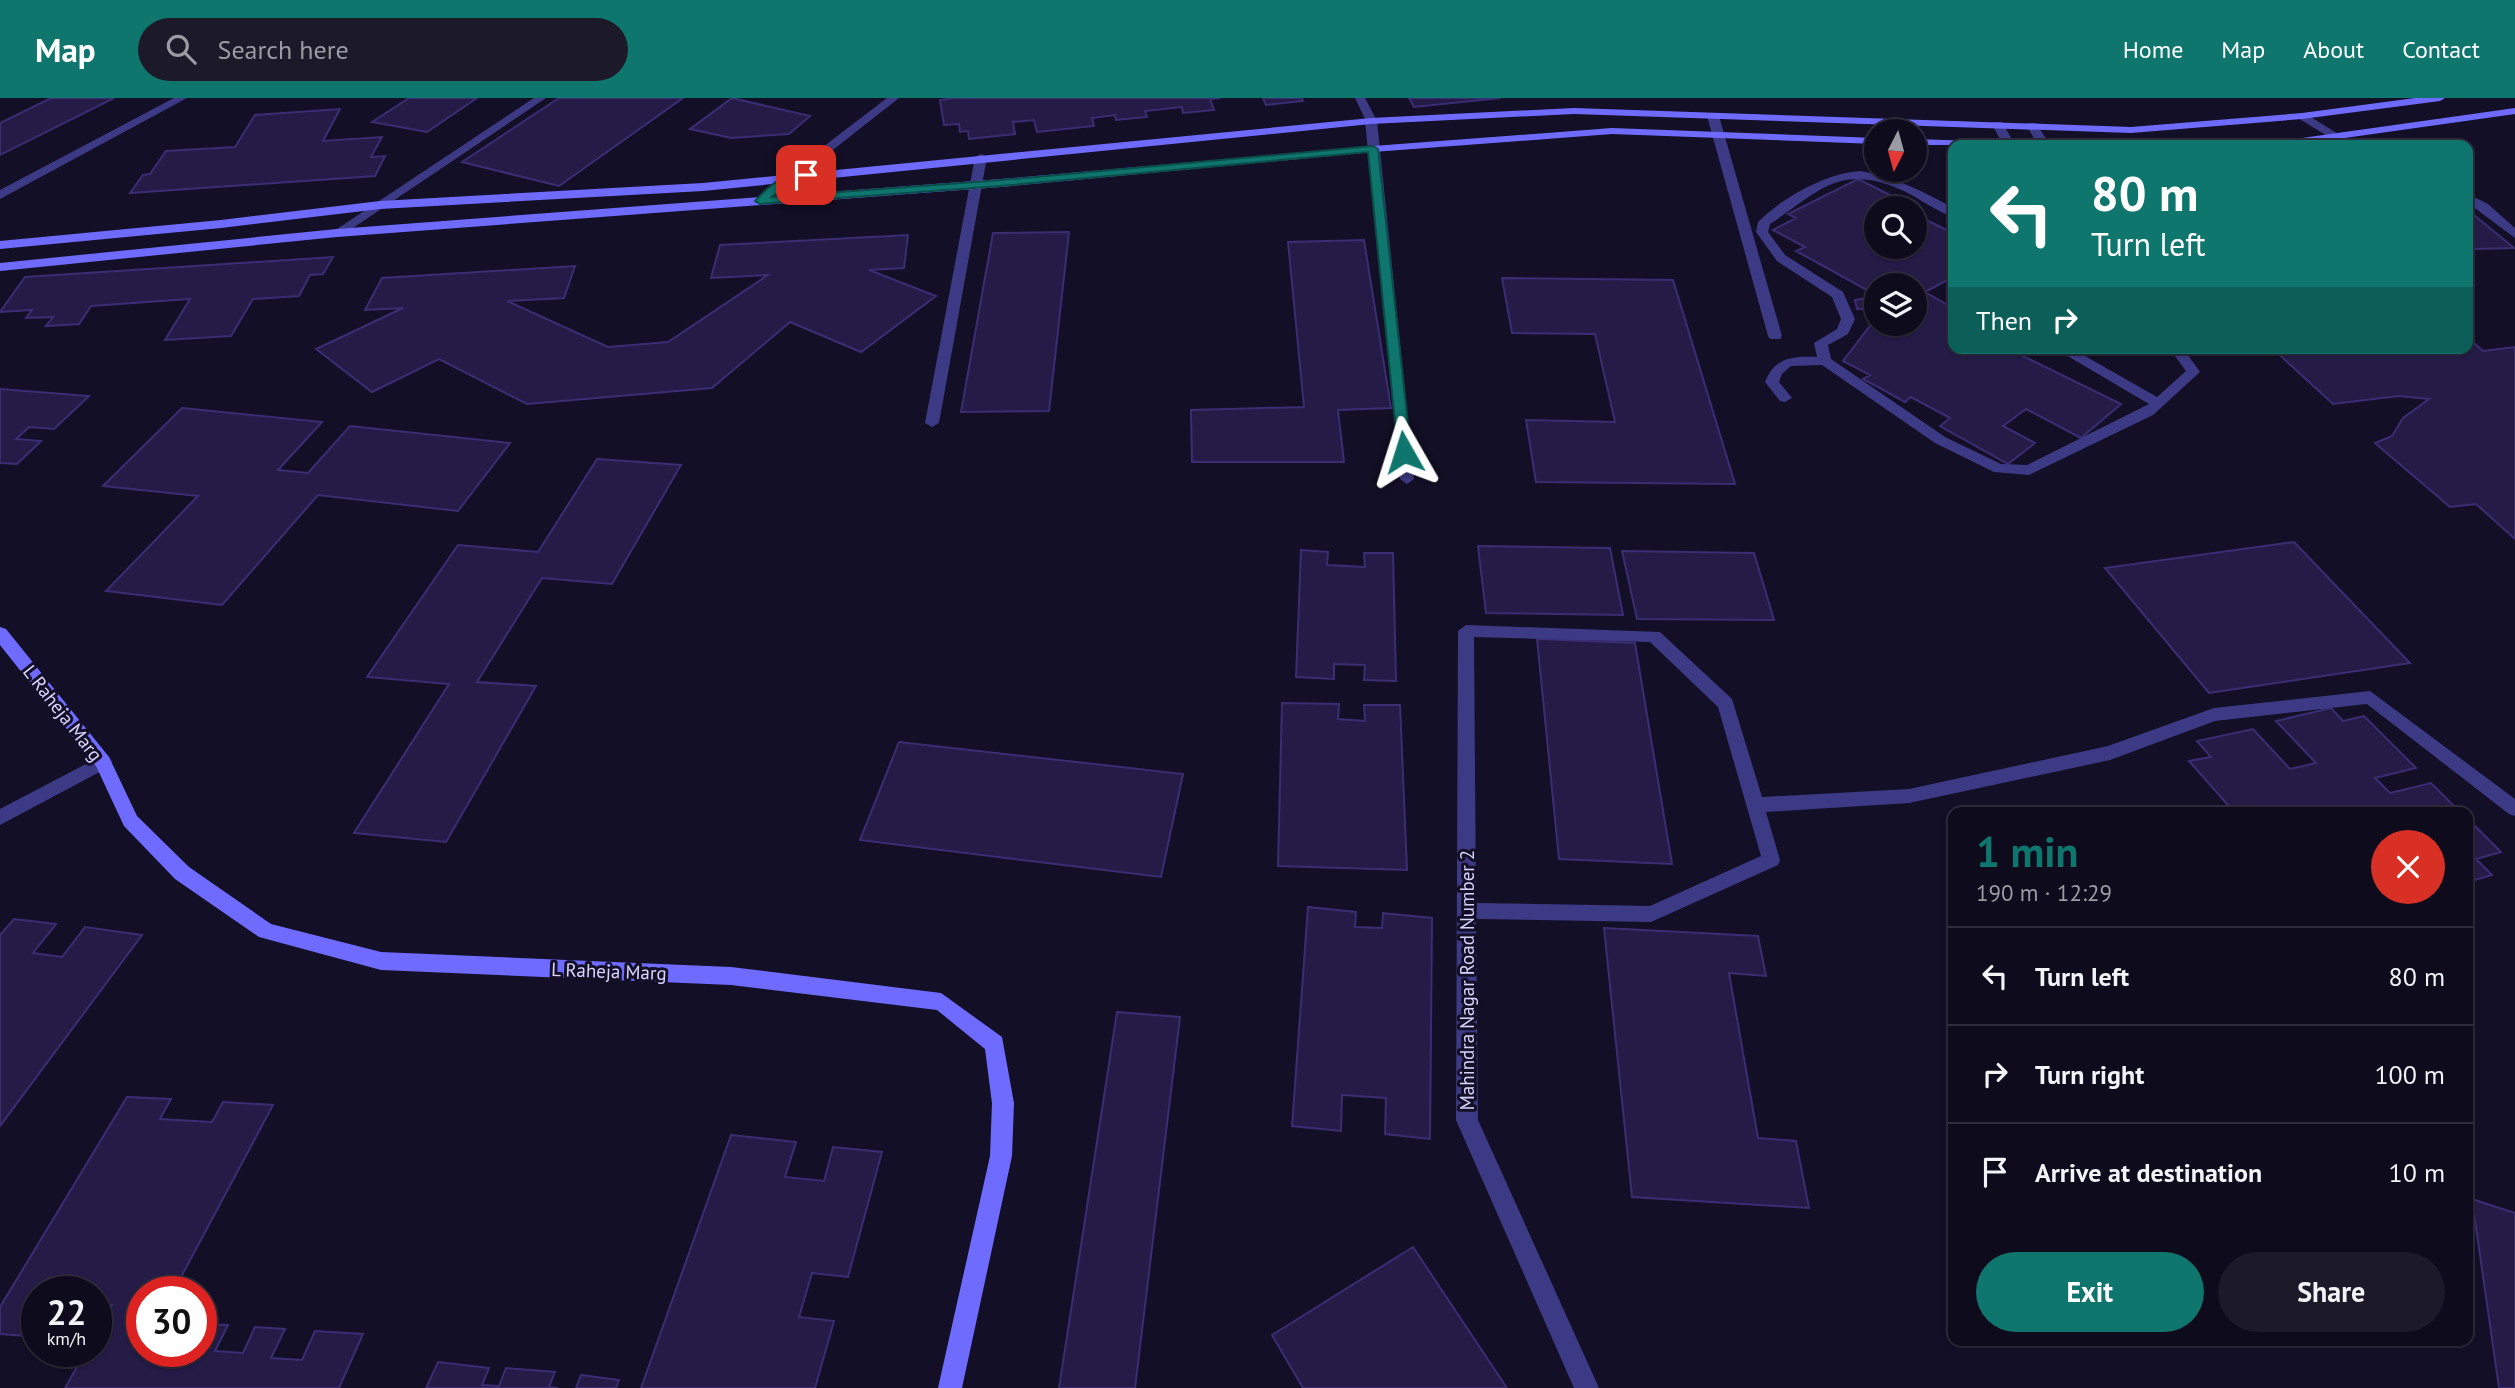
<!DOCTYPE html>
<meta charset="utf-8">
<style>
body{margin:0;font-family:"PT Sans",sans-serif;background:#1c1929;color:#f1f3f6;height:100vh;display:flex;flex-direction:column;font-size:26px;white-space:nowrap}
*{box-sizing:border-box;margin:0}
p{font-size:23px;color:#9b9ba3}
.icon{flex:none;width:38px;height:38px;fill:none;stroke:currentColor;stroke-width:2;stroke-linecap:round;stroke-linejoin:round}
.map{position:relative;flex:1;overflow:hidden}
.details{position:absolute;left:1948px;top:709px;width:525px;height:539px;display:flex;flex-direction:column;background:#0e0b1c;border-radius:14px;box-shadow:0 2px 5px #0004,0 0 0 2px #2e2b3b}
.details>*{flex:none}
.top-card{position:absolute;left:1948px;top:42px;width:525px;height:214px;border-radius:14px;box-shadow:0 2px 5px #0004,0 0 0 2px #2e2b3b;background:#0f766e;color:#fff;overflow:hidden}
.needle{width:46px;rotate:186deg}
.tools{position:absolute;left:1864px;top:21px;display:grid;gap:14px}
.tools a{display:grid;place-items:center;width:63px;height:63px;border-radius:50%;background:#0e0b1c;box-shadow:0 2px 5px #0004,0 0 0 2px #2e2b3b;font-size:35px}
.speed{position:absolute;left:21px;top:1178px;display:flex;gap:14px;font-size:35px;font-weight:700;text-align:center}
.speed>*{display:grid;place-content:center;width:91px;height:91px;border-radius:50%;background:#0e0b1c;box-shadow:0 2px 5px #0004,0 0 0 2px #2e2b3b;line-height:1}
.speed small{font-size:18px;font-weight:400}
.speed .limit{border:10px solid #d22;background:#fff;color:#111}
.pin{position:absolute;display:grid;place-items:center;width:60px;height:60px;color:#fff;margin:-30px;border-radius:14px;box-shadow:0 4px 10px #0006}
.me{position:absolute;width:77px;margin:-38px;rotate:354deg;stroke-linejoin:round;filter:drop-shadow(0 0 5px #0008)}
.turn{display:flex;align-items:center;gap:24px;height:147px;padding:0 28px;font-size:32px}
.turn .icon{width:91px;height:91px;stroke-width:2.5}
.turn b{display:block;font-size:49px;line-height:60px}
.then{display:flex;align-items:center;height:66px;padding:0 28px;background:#0003;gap:14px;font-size:26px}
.round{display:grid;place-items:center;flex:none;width:74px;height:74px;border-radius:37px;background:#1c1929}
.head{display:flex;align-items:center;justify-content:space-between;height:119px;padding:0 28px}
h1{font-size:42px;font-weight:800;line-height:52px;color:#0f766e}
.primary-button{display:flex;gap:14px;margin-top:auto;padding:14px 28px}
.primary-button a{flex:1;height:80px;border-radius:42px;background:#0f766e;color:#fff;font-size:28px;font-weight:800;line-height:80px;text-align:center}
.primary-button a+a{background:#1c1929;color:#f1f3f6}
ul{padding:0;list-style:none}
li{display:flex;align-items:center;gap:21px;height:98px;padding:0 28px;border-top:2px solid #2e2b3b}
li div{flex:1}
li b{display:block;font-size:26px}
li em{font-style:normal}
header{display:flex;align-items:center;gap:42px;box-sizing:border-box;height:98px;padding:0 35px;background:#0f766e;color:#fff}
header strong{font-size:33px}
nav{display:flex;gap:38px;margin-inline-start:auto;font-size:24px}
.search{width:490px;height:63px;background:#1c1929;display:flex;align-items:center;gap:18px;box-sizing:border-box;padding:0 24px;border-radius:38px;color:#9b9ba3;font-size:26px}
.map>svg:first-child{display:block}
.building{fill:#241b47;stroke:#3b2d73;stroke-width:2}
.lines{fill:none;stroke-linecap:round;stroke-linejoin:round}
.lane{fill:#3d3a85;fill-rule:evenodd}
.street{fill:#3d3a85;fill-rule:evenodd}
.secondary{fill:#6f6bff;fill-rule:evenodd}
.route{fill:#0f766e;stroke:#0a4d48;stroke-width:2}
.labels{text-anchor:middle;stroke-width:6;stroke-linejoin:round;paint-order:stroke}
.street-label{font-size:19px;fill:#d9d4ff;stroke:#130f26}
</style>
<header>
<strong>Map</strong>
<div class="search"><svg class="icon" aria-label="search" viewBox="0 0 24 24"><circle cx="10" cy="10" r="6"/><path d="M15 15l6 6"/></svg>Search here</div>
<nav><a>Home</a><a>Map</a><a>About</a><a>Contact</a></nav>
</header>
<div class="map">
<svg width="2515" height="1290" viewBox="0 0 2515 1290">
<rect width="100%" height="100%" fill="#130f26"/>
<path class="building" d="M51 0H114L0 57V25Z
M409 0H477L427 34 372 24Z
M559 0H683L559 88 462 64Z
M732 0 810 18 789 36 731 40 690 31Z
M955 0H1221L1210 1 1214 12 1183 15 1182 9 1145 13 1147 19 1116 22 1115 17 1092 20 1094 28 1037 34 1034 22 1013 24 1015 36 969 41 968 33 960 34 959 26 944 27 940 2Z
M1263 0H1301L1303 3 1266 7Z
M1409 0H1501L1414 9Z
M340 11 323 43 382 39 371 59 385 58 375 78 130 95 143 77 150 76 166 53 235 49 255 17Z
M1858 81 1920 112 1914 114V110H1876V149H1914V116L1953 135V179L1925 194 1953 210V250H2007L2121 306 2081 340 2026 311 2003 328 2035 345 2008 366 1940 328 1950 320 1911 299 1905 304 1863 281 1870 277 1843 263 1876 220V226H1914V187H1876V197L1796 153 1805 149 1773 132 1796 120 1788 116Z
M2468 112 2514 150 2473 151 2468 147Z
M1069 134 1049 313 961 314 993 135Z
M908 137 904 170 869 172 936 198 861 254 790 224 712 290 527 306 439 261 372 294 316 251 403 210 365 212 382 180 575 168 564 200 507 203 608 249 668 244 768 177 711 180 720 147Z
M1364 142 1391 310 1338 312 1344 364H1192L1191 312 1304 309 1288 144Z
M333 159 323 176 310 177 299 198 253 201 231 238 165 242 190 201 91 208 79 226 46 228 53 219 26 220 32 212 0 214 25 179Z
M1502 180 1673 182 1735 386 1536 384 1526 322 1615 324 1595 236 1512 235Z
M1876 198V211H1857L1855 202Z
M2468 240 2483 253 2515 249V441L2476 406 2450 409 2375 345 2392 338 2403 320 2429 301 2399 298 2333 306 2272 250H2468Z
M0 291 89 298 54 331 29 329 16 341 41 343 17 366 0 365Z
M182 310 322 324 278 372 308 375 350 328 510 345 458 413 318 397 222 507 106 493 198 398 103 388Z
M597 361 681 367 612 486 542 480 477 584 536 588 446 744 354 735 449 586 367 579 458 447 538 454Z
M2294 444 2410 565 2209 595 2105 470Z
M1478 448 1610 450 1623 517 1486 515Z
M1301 452 1328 454 1327 467 1365 469 1364 455H1393L1396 583 1364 582 1365 567 1334 566V581L1296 579Z
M1622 453 1754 455 1774 522 1637 521Z
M1537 541 1635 545 1672 766 1559 761Z
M1282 605 1339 606 1338 621 1365 623 1364 607H1400L1407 772 1278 768Z
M2331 610 2343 623 2364 618 2416 670 2375 680 2390 695 2431 685 2460 714H2234L2189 663 2211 659 2197 643 2253 631 2290 671 2316 665 2276 623Z
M899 644 1183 676 1161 779 860 742Z
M2468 721 2501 754 2476 761 2492 777 2468 784Z
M1308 809 1356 814 1355 829 1382 830 1383 815 1432 820 1430 1041 1385 1036 1386 1000 1342 997 1341 1033 1292 1028Z
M14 821 56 826 33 855 62 859 85 829 142 837 0 1028V837Z
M1604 830 1758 838 1766 878 1729 875 1758 1040 1796 1043 1809 1110 1632 1099Z
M1117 914 1180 919 1135 1290H1059Z
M127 999 171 1001 160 1021 212 1024 223 1004 273 1007 173 1194H142V1253H201V1226L228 1227 215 1253 243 1255 255 1229 285 1231 271 1260 302 1262 315 1233 363 1236 339 1290H65L86 1253H96V1234L112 1207 96 1206V1194H37V1239L0 1236V1209Z
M731 1037 796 1044 785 1079 824 1083 833 1049 882 1054 848 1179 812 1175 799 1219 834 1223 815 1290H641Z
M2472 1101 2515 1115V1290H2499Z
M1413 1149 1507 1290H1303L1272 1237Z
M438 1264 489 1270 482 1287 499 1288 506 1270 555 1274 549 1289 558 1290H426Z
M581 1277 619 1282 616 1290H576Z"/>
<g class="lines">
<path class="lane" d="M1355 0H1365L1377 23 1375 25H1367Z
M2298 16H2306L2356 47H2342L2298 20Z
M2468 96 2488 106 2515 130V140L2468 105Z"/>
<path class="street" d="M174 0H187L0 101V92Z
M534 0H546L341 138 331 135Z
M887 0H899L764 106H756V100Z
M1713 15 1719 18 1782 238 1780 241H1770L1768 238 1707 18Z
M1371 20 1377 23 1414 381 1407 386 1400 381 1365 23Z
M1994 24H2002L2015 47H2003L1992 26Z
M2028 25H2036L2050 47H2038L2026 27Z
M981 56 987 59 939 325 932 329 925 325 975 59Z
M1860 73C1895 79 1923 93 1953 110V119C1936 113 1920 101 1904 93 1840 64 1821 92 1770 126L1768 134 1785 157 1843 194 1855 221 1848 236 1828 247 1831 261 1945 339 2001 366 2027 367 2149 306 2054 250H2071L2157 299 2186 273 2169 250H2183L2200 274 2153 317 2029 377 1994 374 1935 345 1822 267 1791 268 1782 276 1779 284 1792 300 1785 304 1780 303 1765 284C1775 259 1793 258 1817 259L1814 245 1837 231 1841 221 1832 199 1777 163 1756 134 1758 124C1782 100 1826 75 1860 73Z
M1466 527 1660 534 1732 601 1762 699 1909 691 2108 648 2214 610 2370 593 2515 701V718L2509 716 2367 606 2215 623 2110 662 1909 705 1766 714 1780 762 1778 767 1651 824 1476 821 1478 1022 1599 1290H1574L1456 1022 1458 533ZM1474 539 1650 544 1718 609 1761 758 1650 808 1476 805Z
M103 657 109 659 112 664 109 669 0 727V711Z"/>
<path class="secondary" d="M2415 0H2445L2440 3 2302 21 2131 35 1574 16 1371 26 703 93 380 111 221 130 0 151V143L221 122 380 103 703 85 1371 20 1574 10 2131 29 2302 15Z
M2515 10V16L2302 46 2235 47 2241 44 2302 40Z
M1612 30 1876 40V46L1612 36 1373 54 1001 89 337 139 0 173V165L337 131 1001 81 1373 48Z
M1914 41 2005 44 2011 47H1914Z
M0 529 6 531 109 659 137 718 189 769 271 826 381 854 731 869 941 895 1002 939 1014 1005 1012 1058 962 1290H938L990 1058 992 1005 985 951 937 912 731 887 381 872 259 839 175 781 124 728 96 668 0 547Z"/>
</g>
<path class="route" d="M1373 48 1378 51 1411 354 1404 358 1398 354 1368 54 1001 88 760 106 755 103C767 90 793 65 811 77L809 79 794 81 772 99 1001 82Z"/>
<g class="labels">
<g class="street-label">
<text transform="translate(63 615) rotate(52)" y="7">L Raheja Marg</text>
<text transform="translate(609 873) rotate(2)" y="7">L Raheja Marg</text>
<text transform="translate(1467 882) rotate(-90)" y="7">Mahindra Nagar Road Number 2</text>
</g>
</g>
</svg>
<div class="tools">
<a><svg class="needle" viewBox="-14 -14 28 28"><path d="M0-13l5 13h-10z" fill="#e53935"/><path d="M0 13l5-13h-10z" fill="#9b9ba3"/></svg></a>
<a><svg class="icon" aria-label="search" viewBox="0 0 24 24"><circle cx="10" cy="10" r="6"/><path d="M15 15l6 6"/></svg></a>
<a><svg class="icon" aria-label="layers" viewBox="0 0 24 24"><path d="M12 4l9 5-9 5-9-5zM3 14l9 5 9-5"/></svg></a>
</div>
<div class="speed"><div>22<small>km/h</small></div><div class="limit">30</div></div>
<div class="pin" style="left:806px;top:77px;background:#d93025"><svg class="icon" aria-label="arrive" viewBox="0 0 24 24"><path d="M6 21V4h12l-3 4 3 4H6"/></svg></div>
<svg class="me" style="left:1404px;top:354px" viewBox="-20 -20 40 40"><path d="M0-17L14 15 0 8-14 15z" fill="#0f766e" stroke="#fff" stroke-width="4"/></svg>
<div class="top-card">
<div class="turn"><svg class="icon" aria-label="left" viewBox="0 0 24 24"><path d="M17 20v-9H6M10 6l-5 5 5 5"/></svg><div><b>80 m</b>Turn left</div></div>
<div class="then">Then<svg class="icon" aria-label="right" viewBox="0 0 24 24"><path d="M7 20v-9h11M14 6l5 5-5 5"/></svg></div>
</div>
<section class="details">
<div class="head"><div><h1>1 min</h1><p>190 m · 12:29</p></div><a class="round" style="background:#d93025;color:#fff"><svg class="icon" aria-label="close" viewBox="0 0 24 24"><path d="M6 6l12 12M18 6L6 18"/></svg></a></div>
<ul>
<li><svg class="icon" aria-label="left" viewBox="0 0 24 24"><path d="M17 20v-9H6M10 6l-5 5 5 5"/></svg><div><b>Turn left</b></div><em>80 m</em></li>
<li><svg class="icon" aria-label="right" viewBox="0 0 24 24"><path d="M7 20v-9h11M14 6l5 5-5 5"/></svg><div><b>Turn right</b></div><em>100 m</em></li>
<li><svg class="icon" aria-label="arrive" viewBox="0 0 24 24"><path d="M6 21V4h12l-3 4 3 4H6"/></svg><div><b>Arrive at destination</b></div><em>10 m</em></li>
</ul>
<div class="primary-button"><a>Exit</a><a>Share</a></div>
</section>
</div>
